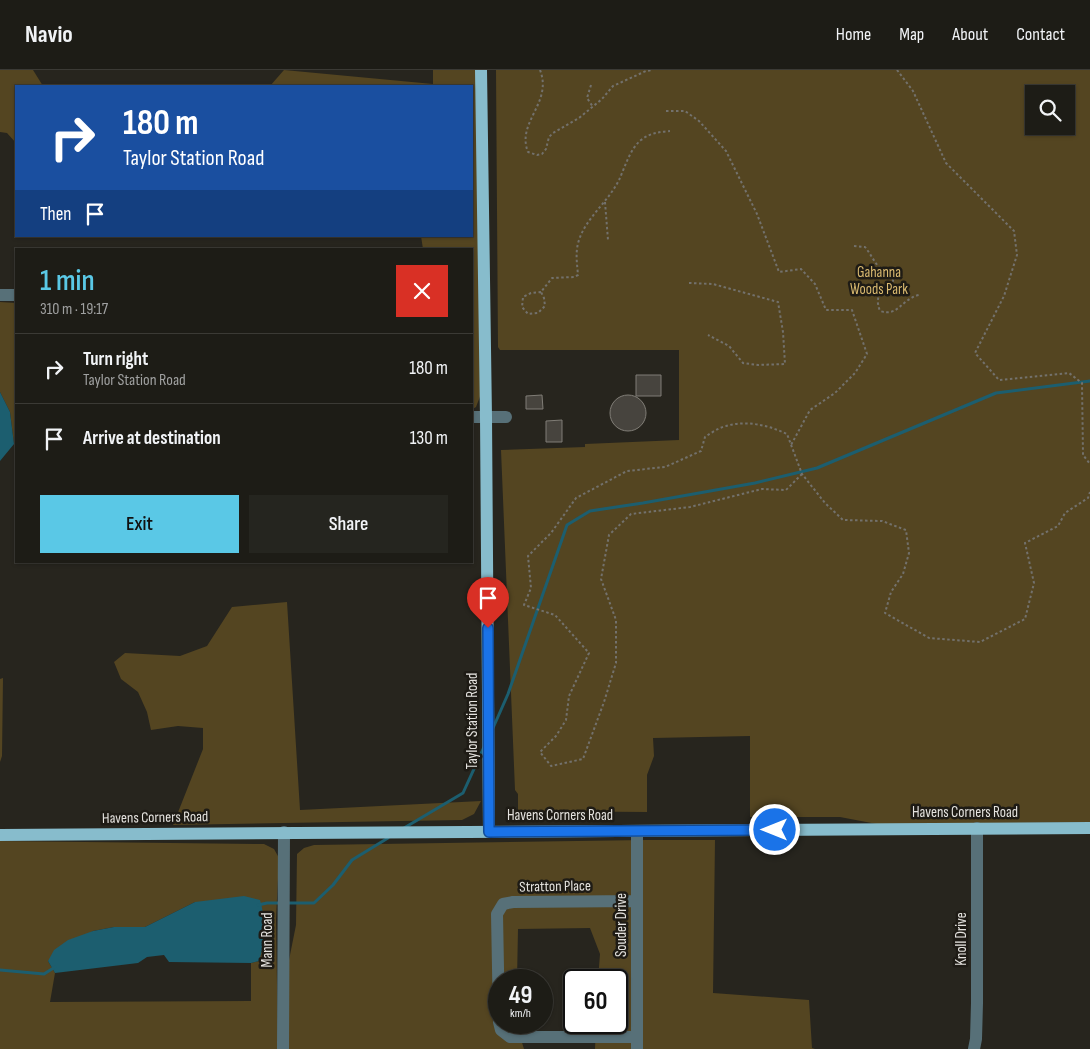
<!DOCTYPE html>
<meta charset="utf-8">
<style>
body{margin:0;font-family:"Sofia Sans Condensed",sans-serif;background:#25251f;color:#f1f3f6;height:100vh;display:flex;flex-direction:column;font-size:19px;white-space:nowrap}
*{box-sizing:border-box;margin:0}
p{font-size:16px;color:#a0a1a1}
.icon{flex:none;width:28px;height:28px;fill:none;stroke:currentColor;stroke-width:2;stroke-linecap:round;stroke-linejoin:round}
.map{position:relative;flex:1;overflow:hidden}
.details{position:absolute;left:15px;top:178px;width:458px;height:315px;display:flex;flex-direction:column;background:#1d1c16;border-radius:0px;box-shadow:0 1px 4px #0004,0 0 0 1px #3b3a35}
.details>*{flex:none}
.guide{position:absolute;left:15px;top:15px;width:458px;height:152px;border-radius:0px;box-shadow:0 1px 4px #0004,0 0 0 1px #3b3a35;background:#1a4fa0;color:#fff;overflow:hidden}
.buttons{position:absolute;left:1025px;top:15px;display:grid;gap:10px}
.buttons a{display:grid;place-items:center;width:50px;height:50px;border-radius:0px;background:#1d1c16;box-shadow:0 1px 4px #0004,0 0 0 1px #3b3a35;font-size:25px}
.speed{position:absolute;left:488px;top:899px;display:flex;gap:10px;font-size:25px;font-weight:700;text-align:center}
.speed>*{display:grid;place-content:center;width:65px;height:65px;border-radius:50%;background:#1d1c16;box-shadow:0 1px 4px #0004,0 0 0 1px #3b3a35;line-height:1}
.speed small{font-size:12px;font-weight:400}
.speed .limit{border:2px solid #111;border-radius:8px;background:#fff;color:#111}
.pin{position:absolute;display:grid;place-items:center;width:42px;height:42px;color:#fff;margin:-51px -21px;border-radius:50% 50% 50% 0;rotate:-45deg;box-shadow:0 0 5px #0007}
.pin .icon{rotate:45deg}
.me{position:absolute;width:55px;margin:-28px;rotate:270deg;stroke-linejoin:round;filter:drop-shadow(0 0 4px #0008)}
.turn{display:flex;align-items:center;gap:18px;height:105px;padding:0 25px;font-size:22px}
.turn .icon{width:65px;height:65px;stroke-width:2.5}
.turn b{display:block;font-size:35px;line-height:42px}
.then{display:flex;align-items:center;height:48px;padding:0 25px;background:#0003;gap:10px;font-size:19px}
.round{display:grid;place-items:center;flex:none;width:52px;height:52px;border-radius:0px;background:#25251f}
.summary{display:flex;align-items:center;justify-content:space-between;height:85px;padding:0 25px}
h1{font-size:30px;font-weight:600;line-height:38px;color:#5ac8e6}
.primary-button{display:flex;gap:10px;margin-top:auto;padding:10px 25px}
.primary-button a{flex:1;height:58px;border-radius:0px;background:#5ac8e6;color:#111;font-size:20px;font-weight:600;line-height:58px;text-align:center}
.primary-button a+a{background:#25251f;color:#f1f3f6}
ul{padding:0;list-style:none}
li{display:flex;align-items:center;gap:15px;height:70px;padding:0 25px;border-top:1px solid #3b3a35}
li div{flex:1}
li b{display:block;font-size:19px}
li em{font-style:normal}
header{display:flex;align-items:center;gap:30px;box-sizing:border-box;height:70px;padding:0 25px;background:#1d1c16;border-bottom:1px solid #3b3a35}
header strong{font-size:24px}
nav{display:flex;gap:28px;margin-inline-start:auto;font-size:18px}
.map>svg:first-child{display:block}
.green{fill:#544521;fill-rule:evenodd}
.water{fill:#1c5e6f}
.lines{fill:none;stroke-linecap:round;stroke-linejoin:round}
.stream{stroke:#1c5e6f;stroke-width:3}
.building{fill:#47443e;stroke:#807d76}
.path{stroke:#73716c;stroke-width:2;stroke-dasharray:2.5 2.5;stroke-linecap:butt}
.minor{stroke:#577078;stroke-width:12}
.major{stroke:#87bccc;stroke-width:12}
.route-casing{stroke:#114b97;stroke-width:12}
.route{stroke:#1a73e8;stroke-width:9}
.labels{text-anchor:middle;stroke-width:5;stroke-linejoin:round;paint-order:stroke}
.park-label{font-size:15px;fill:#daba70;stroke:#1e1b15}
.street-label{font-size:15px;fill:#e5e3df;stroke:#1e1b15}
</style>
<header>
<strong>Navio</strong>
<nav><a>Home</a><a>Map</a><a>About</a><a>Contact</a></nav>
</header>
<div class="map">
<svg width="1090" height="979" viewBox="0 0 1090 979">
<rect width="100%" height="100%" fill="#27251e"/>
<path class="green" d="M0 0H33L43 16H16V73L7 63 0 62Z
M284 0 433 14V0H476L481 324 476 337 471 340V179H423L421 166H471V16H270Z
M496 0H1090V752L882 755 840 747H750V666L653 668 654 686 647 705V742L518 741V724L515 720 501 380 585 377V374L679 370V280H500L498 277ZM1034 24H1066V56H1034Z
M0 232 16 233V374H14L10 342 0 322Z
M287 532 300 740 481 731 474 744 462 750 173 755 203 679V658L178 656 151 660 147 642 138 622 121 609 114 592 125 583 180 586 207 576 232 537Z
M3 608 2 686 0 692V609Z
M645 770H715L713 923 809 930 812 978 815 979H595L596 953 616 952V910H598L600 884 590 858 518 859 517 910H499V952L516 953 524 979H289V890L296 855 297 784 304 778 314 775Z
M0 771 264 774 274 779 279 788 276 849 278 979H0ZM195 832 259 891 251 893V931L50 932 55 903 48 891 93 861 114 857H145Z"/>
<path class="water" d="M0 322 10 342 14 374 0 391Z
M244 826 260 830C266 850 266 871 259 891L251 893 169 892 164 885 147 887 138 893 55 903 48 891 54 880 68 870 93 861 114 857H145L195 832Z"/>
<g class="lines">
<path class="stream" d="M493 658 508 624 567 455 590 441 643 433 755 413 817 398 996 323 1090 311
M404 758 463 723 484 677
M288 833H314L333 815 352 790 388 768
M258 835 267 833H281
M0 900 44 904 55 897"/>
</g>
<path class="building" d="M636 305H661V326H636Z
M610 343a18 18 0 1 1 36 0a18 18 0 1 1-36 0Z
M542 325 543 339H526V326Z
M562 350V372H546V351Z"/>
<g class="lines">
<path class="path" d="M540 0C553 33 516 52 528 82L537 85 542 84 546 79 549 67 553 63 579 48 602 29 613 16 646 1 653 0
M897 0 913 21 946 93 1014 161 1017 185 1004 226 975 283 999 310 1069 303 1082 313 1083 385 1090 394
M591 15 587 28 593 37
M666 41H685L699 51 726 81 757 144 779 202 801 199 815 214 826 240H852L867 284 855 303 835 323 810 340 791 375
M605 132 608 170
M854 176 865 177C876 191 875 198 893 207V214C881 223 874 225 880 241 899 247 901 229 919 225
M689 213 713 214 778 232 783 262 785 294 758 295 743 293 729 276 708 265
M541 222 531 223 523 227 522 237 528 244 538 243 545 236 544 228 541 222 552 208 574 207 578 205C577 193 575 182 579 170 586 148 608 132 619 110 625 97 630 79 641 70 650 63 659 62 670 61
M802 404 786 420 762 419 690 437 631 444 609 465 601 509 616 550V593L604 632 583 689 551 696 540 682 556 666 566 650 569 626 589 583 555 545 524 535 531 518 528 486 551 463 576 428 627 401 665 397 701 381 705 367C711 363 718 358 726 356 746 350 768 355 787 364L802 404 825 433 843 450 882 451 906 460 909 483 903 504 891 522 885 543 929 568 980 572 1025 549 1034 513 1025 473 1058 456 1065 443 1088 428 1090 422"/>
<path class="minor" d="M0 225H16
M471 347H506
M499 952 497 844 503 834 513 832 637 831
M499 952 501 960 510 967H637
M283 979 284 762
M637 979V761
M974 979 976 969 977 933V758"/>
<path class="major" d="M481 0 486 347 489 762
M0 765 1090 758"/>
</g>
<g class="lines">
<g class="route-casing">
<path id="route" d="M488 558 489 762 775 760"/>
</g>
<use href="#route" class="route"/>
</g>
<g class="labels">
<g class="park-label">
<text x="879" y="207">Gahanna<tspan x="879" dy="17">Woods Park</tspan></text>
</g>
<g class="street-label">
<text transform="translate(472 651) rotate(-90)" y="5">Taylor Station Road</text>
<text x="965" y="747">Havens Corners Road</text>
<text x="560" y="750">Havens Corners Road</text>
<text transform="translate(155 747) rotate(-1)" y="5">Havens Corners Road</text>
<text transform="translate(555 816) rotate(-1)" y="5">Stratton Place</text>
<text transform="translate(621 855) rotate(-90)" y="5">Souder Drive</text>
<text transform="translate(961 869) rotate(-90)" y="5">Knoll Drive</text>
<text transform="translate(267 870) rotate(-90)" y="5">Mann Road</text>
</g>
</g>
</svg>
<div class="buttons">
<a><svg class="icon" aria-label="search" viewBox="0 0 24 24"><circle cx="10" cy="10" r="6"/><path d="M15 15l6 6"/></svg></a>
</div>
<div class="speed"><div>49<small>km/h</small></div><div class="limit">60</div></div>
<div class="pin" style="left:488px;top:558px;background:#d93025"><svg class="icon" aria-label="arrive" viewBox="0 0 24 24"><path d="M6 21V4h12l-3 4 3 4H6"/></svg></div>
<svg class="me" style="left:775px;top:760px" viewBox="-20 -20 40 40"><circle r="17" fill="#1a73e8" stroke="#fff" stroke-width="3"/><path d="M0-11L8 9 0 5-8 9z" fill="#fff"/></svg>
<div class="guide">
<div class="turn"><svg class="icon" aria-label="right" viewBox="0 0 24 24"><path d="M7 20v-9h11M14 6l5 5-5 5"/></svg><div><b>180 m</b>Taylor Station Road</div></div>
<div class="then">Then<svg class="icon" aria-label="arrive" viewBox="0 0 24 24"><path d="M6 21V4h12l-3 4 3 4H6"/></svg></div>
</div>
<section class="details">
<div class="summary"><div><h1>1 min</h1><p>310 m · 19:17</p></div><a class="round" style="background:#d93025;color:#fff"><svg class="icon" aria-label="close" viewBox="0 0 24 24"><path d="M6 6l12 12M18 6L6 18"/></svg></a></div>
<ul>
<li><svg class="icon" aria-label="right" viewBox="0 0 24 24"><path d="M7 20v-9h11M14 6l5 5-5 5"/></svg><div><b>Turn right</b><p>Taylor Station Road</p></div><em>180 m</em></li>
<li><svg class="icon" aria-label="arrive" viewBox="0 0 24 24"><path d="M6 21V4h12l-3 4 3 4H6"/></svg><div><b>Arrive at destination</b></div><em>130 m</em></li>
</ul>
<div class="primary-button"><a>Exit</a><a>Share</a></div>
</section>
</div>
